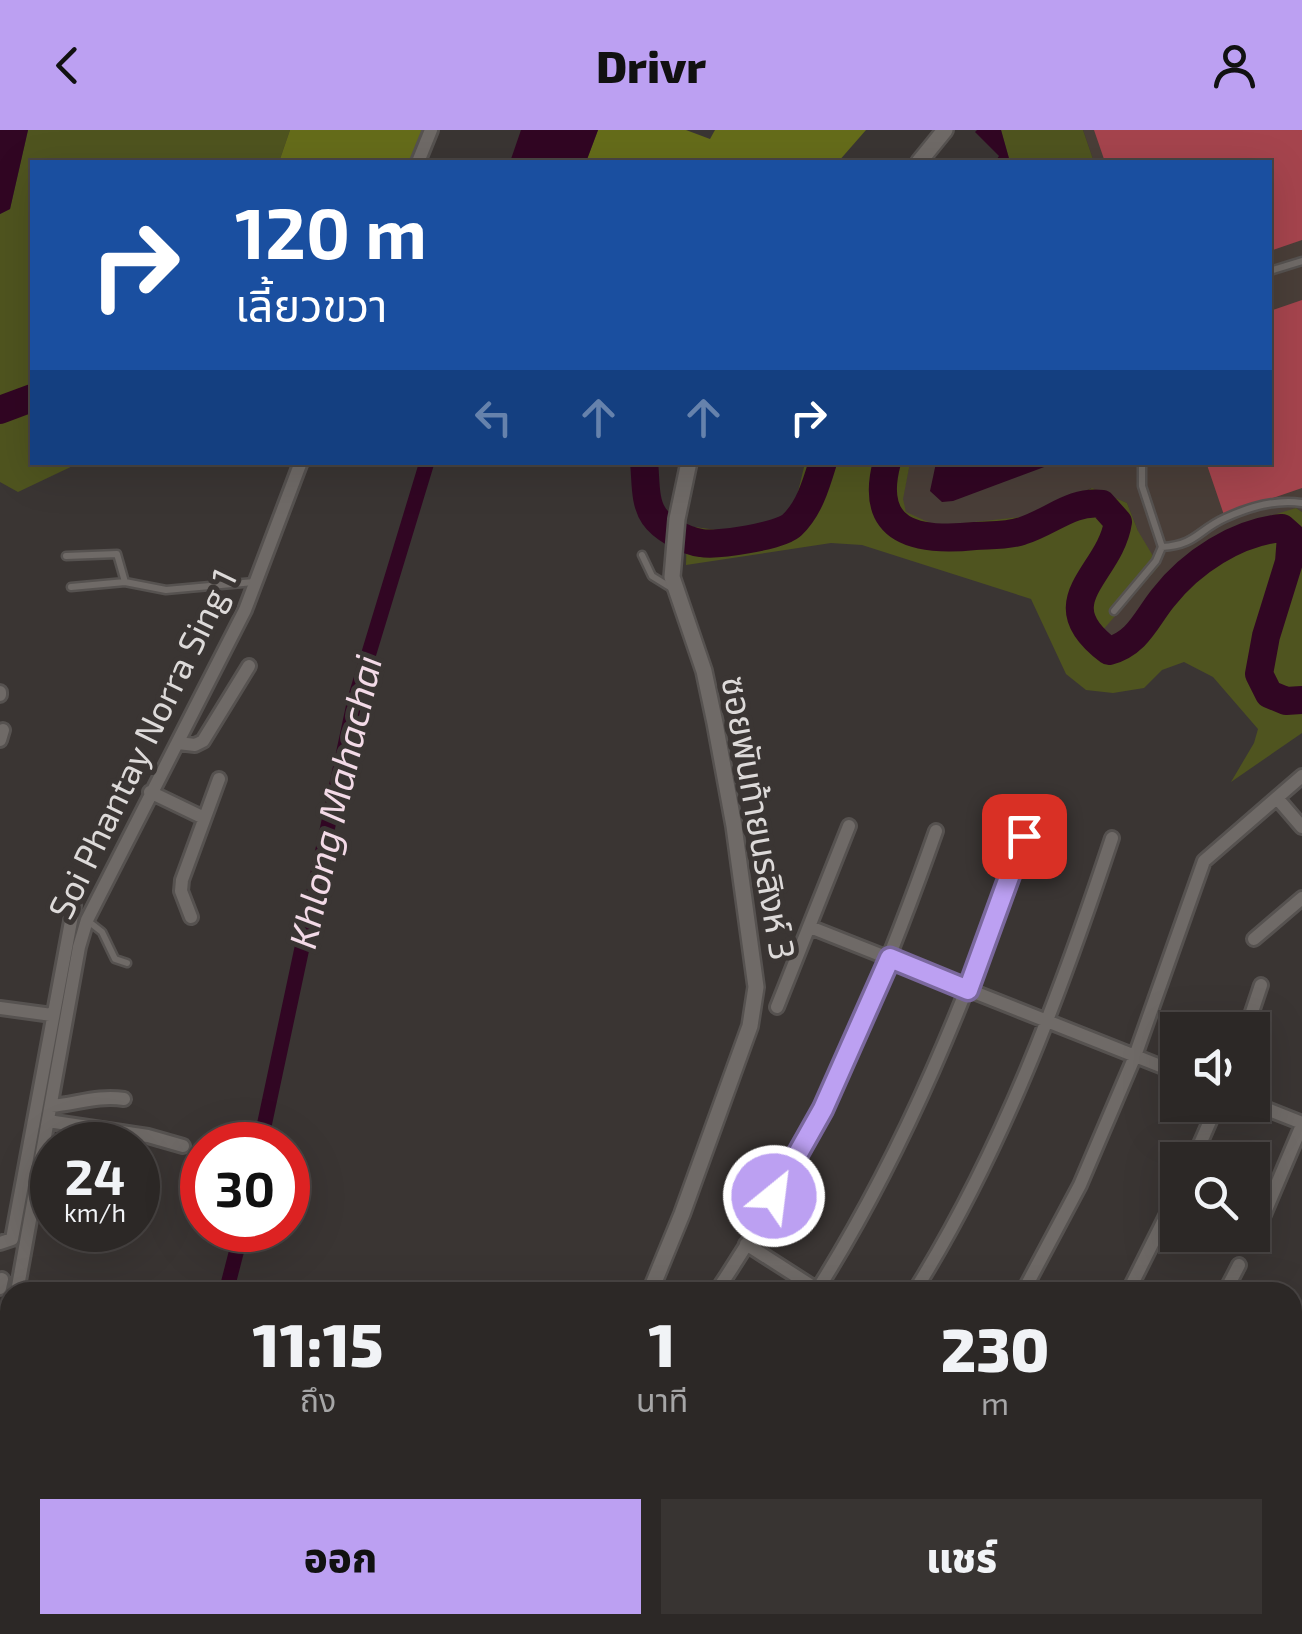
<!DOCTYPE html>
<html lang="th">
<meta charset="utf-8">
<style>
body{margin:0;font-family:"Exo 2","Noto Sans Thai",sans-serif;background:#383432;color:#f1f3f6;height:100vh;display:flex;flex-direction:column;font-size:38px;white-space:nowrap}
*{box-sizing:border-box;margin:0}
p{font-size:32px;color:#a6a6a7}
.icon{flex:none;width:55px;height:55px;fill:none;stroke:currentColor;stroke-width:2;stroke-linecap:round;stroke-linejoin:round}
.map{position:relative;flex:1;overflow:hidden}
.sheet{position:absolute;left:0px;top:1152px;width:1302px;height:352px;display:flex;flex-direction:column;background:#2c2826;border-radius:30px 30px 0 0;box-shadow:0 10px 40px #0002,0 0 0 2px #484443}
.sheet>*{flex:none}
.hud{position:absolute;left:30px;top:30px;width:1242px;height:305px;border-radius:0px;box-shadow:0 10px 40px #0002,0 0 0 2px #484443;background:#1a4fa0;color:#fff;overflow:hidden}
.controls{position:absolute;left:1160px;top:882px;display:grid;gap:20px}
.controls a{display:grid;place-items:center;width:110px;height:110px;border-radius:0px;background:#2c2826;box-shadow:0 10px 40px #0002,0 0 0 2px #484443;font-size:50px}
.speed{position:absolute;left:30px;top:992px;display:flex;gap:20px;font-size:50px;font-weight:700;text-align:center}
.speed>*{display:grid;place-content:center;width:130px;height:130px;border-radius:50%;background:#2c2826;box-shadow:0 10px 40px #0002,0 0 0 2px #484443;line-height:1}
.speed small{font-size:25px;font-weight:400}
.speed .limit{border:15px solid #d22;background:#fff;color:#111}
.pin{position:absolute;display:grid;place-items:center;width:85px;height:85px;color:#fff;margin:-42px;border-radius:20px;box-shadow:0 5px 15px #0006}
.me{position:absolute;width:110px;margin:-55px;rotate:29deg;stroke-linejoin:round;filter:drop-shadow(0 0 8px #0008)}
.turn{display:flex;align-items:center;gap:35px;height:210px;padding:0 40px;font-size:45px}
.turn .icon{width:130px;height:130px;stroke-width:2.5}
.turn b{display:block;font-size:70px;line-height:85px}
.lanes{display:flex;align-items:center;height:95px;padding:0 40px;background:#0003;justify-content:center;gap:50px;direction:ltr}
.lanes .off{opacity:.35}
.eta{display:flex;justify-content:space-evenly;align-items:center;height:170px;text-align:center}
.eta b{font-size:60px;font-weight:800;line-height:70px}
.button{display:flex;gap:20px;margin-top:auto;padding:20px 40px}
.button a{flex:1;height:115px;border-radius:0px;background:#bca0f2;color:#111;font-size:40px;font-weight:800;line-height:115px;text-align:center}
.button a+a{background:#383432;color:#f1f3f6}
header{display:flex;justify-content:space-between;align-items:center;height:130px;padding:0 40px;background:#bca0f2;color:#111;font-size:45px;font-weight:800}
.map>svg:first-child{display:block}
.built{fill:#493e38}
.green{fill:#4f541f}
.forest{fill:#656c1a}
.water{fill:#310623}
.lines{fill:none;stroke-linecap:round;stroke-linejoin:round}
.canal{stroke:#310623;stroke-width:15}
.river{stroke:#310623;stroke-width:28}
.building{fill:#a5444d}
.service-casing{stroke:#565250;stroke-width:11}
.minor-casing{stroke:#565250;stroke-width:18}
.tertiary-casing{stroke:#565250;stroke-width:20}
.service{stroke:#6f6a67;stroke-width:6}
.minor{stroke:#6f6a67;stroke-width:12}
.tertiary{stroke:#6f6a67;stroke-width:15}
.route-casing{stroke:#7a689d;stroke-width:25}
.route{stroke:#bca0f2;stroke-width:18}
.labels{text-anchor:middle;stroke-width:10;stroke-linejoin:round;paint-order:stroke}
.street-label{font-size:35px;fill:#dddad9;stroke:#3a3533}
.water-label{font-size:38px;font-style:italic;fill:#f3dae7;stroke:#3a3533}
</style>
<header><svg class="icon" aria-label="back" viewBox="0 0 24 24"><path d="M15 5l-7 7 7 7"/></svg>Drivr<svg class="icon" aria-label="person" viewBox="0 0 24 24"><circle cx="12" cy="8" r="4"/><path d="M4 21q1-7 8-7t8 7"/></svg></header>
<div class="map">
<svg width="1302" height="1504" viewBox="0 0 1302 1504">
<rect width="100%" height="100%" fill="#3a3533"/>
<path class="built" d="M1083 0H1302V382L1296 378 1172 444 1183 452 1130 523 1102 502 1138 401 1127 373 1091 358 1039 385 937 397 906 383 902 369 910 333 1270 332V32H1094Z"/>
<path class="green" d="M28 0H290L279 32H32V332L79 333 18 362 0 352V84L10 79Z
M1001 0H1083L1094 32H1010Z
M805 333H910L903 369 906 382 937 396 1039 385 1092 358 1127 373 1138 401 1159 436 1102 501 1130 523 1183 452 1171 443 1241 395 1296 378 1302 382V603L1231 652 1254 613 1258 599 1213 547 1184 532 1162 540 1144 558 1113 563 1086 560 1066 544 1031 469 862 415 831 413 686 435 687 396 732 402 780 393 797 366Z"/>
<path class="forest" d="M290 0H426L413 32H279Z
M598 0H686L710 9 715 0H866L838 32H586Z"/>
<path class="water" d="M0 0H28L10 79 0 84Z
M521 0H598L586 32H510Z
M977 0H1001L1010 32H995L999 26 975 2Z
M936 333V332L1055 333 953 371 942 372 930 361Z"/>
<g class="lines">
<path class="canal" d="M260 1015 355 569 427 332
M226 1162 242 1100
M120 1504 123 1495"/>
<path class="river" d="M0 280 32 268
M644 332C646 349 644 372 654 386 662 398 685 411 701 413 717 416 781 406 792 395 809 379 816 355 823 332
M887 332C868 403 917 412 975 406 990 405 1008 406 1022 401 1051 392 1072 370 1102 374L1118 392C1110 445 1042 471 1109 521 1138 513 1146 489 1163 468 1191 432 1237 402 1282 398L1291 406 1289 432 1266 506 1259 544 1269 564 1286 571 1302 570"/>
</g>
<path class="building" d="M1094 0H1302V110L1270 121V32H1105Z
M1302 170V358L1224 385 1206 332H1270V181Z
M1292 1259 1302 1264V1286L1292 1279Z
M1292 1284 1302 1291 1292 1310Z
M1296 1315 1302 1319V1336L1292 1331Z
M1292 1337 1302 1342V1354L1298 1361 1292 1358Z
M1294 1429 1302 1433V1453L1292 1447Z
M1292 1486 1302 1493V1504H1289L1281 1499 1284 1495H1292Z
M1149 1495H1153L1166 1504H1142Z
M1183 1495H1191L1204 1504H1176Z
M1252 1495H1268L1277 1502 1251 1504 1247 1501Z"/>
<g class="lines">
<g class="service-casing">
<path id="service" d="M1270 141 1302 131
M1162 417C1196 415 1198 400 1225 388 1249 377 1277 369 1302 373
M642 425 652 446 673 459
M66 426 117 424 125 452
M71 457 125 452 166 460 254 452
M1114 481 1156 431 1162 417 1142 356V332
M88 791 102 802 115 829 127 833
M38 1057 52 1059
M8 1504 17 1495"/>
</g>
<g class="minor-casing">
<path id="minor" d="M418 32 431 0
M0 562V565
M0 610 3 600
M178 613 195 615 203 611 249 536
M150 662 204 688
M1277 668 1302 697
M191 787 181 761 182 750 219 649
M810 797 1178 943
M1254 809 1302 768
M777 877 849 696
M0 878 52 885
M1246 900 1261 855
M1252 973 1302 993
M51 976C76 974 98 965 124 969
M48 991 148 1006 183 1016
M1193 1030 1217 975
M1263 1087 1302 995
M0 1113 12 1109 74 775
M746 1114 821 1162
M0 1158 2 1149
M17 1162 79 817 87 790 245 480 301 332
M716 1162C812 1020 879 863 936 701
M816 1162C906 1020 968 864 1024 706
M914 1162C1002 1021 1060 865 1112 708
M1023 1162 1080 1055 1135 926 1204 731 1302 646
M1128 1162 1178 1062
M1225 1162 1239 1135
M1292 1228 1295 1224
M0 1260 10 1204
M1292 1393 1302 1377
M1292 1467 1302 1473
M1039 1495 1051 1504
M530 1504 538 1495
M653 1504 662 1495
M780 1504 788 1495
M907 1504 915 1495
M1013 1504 1020 1495
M1119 1504 1125 1495
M1222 1504 1228 1495"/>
</g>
<g class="tertiary-casing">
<path id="tertiary" d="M919 32 945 0
M650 1162 682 1084 750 896 756 857 734 696 715 593 704 541 672 447 677 389 689 332
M508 1504 512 1495"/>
</g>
<use href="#service" class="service"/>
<use href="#minor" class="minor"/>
<use href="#tertiary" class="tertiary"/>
</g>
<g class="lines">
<g class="route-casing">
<path id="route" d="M774 1066 823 979 890 828 968 860 1024 706"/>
</g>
<use href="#route" class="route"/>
</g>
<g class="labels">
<g class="street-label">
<text transform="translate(143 614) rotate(-64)" y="12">Soi Phantay Norra Sing 1</text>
<text transform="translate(758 688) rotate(80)" y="12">ซอยพันท้ายนรสิงห์ 3</text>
</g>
<g class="water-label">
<text transform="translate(336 672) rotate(-77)" y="13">Khlong Mahachai</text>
</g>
</g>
</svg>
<div class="controls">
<a><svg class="icon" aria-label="sound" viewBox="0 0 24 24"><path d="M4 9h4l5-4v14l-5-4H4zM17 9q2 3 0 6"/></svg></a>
<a><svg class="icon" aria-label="search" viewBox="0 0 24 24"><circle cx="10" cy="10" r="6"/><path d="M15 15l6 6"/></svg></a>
</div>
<div class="speed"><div>24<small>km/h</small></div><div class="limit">30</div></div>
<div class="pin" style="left:1024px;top:706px;background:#d93025"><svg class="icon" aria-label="arrive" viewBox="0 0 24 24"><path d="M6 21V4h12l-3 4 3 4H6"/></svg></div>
<svg class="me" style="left:774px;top:1066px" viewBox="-20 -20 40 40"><circle r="17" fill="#bca0f2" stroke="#fff" stroke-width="3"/><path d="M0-11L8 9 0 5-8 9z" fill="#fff"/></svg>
<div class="hud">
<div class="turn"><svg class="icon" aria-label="right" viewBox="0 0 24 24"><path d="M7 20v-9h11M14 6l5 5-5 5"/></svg><div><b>120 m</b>เลี้ยวขวา</div></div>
<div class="lanes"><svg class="icon off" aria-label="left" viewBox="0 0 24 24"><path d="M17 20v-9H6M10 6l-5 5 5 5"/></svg><svg class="icon off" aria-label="ahead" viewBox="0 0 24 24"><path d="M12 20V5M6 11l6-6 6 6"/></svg><svg class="icon off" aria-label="ahead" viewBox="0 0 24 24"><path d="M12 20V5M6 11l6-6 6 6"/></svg><svg class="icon" aria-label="right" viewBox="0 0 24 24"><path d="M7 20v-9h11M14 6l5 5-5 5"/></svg></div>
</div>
<section class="sheet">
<div class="eta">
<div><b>11:15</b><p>ถึง</p></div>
<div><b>1</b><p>นาที</p></div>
<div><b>230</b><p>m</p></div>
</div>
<div class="button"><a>ออก</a><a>แชร์</a></div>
</section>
</div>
